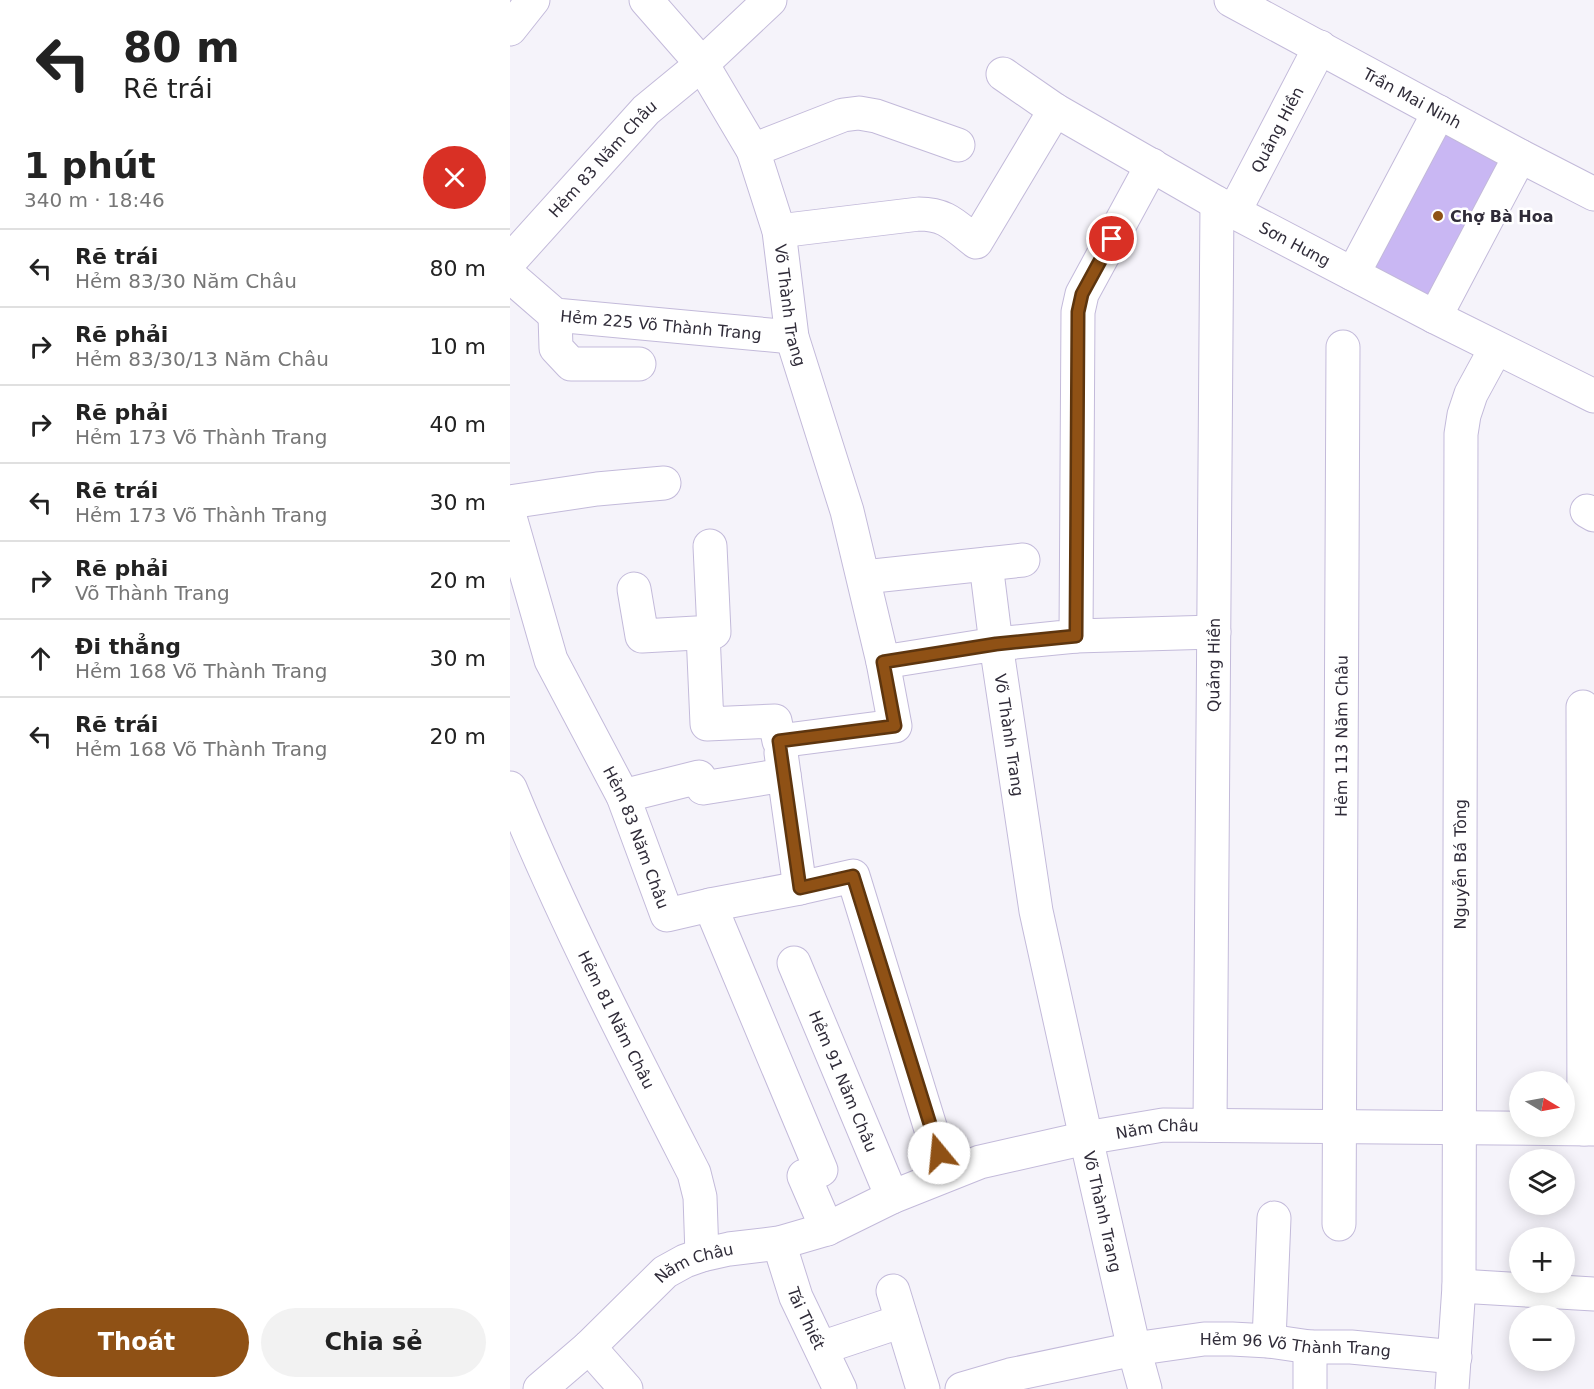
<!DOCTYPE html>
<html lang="vi">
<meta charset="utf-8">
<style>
body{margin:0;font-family:"DejaVu Sans",sans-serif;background:#f2f2f2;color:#222;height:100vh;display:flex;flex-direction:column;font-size:22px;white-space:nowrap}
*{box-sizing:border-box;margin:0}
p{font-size:20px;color:#767676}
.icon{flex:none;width:33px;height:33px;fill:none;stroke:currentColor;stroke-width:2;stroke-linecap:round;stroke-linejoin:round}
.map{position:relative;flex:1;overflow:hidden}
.details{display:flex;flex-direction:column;background:#fff;width:510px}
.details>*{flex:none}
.hud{background:#fff;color:#222;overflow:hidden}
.needle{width:39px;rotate:100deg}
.controls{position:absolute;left:999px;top:1071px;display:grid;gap:12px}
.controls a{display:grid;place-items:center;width:66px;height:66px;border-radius:50%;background:#fff;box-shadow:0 3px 15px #0003;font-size:30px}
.pin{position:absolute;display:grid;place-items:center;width:51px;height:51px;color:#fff;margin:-26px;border:3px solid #fff;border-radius:50%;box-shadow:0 2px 6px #0007}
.me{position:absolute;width:66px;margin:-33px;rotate:343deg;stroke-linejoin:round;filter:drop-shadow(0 0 4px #0008)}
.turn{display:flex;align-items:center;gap:21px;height:126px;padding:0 24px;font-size:27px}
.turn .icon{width:78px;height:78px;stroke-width:2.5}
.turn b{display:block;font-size:42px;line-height:51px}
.round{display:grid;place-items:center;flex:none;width:63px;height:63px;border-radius:32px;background:#f2f2f2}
.overview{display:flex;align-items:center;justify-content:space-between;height:102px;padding:0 24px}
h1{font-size:36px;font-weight:700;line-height:45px}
.action{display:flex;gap:12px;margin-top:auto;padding:12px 24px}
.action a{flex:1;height:69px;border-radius:36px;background:#8f5115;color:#fff;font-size:24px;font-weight:700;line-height:69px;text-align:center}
.action a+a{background:#f2f2f2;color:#222}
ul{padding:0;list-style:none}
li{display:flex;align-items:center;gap:18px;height:78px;padding:0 24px;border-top:2px solid #e0e0e0}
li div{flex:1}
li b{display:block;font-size:22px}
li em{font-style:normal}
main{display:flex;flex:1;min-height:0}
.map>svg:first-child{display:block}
.building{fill:#c9b7f3;stroke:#938aa9;stroke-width:1.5}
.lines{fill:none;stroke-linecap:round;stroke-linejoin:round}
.minor-casing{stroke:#c3bada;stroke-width:35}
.minor{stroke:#fff;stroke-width:33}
.route-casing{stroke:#5d350e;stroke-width:15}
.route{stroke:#8f5115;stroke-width:10}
.poi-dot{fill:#8f5115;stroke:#fff;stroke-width:2}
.labels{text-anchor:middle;stroke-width:5;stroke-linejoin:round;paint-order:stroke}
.street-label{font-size:16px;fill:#302c39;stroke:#fff}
.poi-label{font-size:16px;font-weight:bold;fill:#302c39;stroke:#fff;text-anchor:start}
</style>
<main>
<section class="details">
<div class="hud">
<div class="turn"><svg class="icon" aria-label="left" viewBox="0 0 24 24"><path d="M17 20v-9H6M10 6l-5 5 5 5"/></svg><div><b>80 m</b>Rẽ trái</div></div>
</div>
<div class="overview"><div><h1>1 phút</h1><p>340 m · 18:46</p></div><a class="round" style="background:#d93025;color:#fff"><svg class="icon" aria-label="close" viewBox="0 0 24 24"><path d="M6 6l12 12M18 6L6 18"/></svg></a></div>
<ul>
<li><svg class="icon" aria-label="left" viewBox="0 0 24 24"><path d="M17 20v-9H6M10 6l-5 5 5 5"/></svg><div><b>Rẽ trái</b><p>Hẻm 83/30 Năm Châu</p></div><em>80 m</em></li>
<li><svg class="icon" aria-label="right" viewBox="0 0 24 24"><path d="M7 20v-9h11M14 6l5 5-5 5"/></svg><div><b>Rẽ phải</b><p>Hẻm 83/30/13 Năm Châu</p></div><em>10 m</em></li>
<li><svg class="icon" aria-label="right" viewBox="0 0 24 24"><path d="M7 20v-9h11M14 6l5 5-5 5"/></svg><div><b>Rẽ phải</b><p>Hẻm 173 Võ Thành Trang</p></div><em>40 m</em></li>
<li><svg class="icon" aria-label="left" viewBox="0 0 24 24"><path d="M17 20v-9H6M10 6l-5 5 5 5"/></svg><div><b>Rẽ trái</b><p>Hẻm 173 Võ Thành Trang</p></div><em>30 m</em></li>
<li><svg class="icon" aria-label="right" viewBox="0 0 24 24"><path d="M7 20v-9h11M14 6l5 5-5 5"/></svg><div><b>Rẽ phải</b><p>Võ Thành Trang</p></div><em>20 m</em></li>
<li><svg class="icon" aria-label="ahead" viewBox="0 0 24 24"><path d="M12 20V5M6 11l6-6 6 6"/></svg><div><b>Đi thẳng</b><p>Hẻm 168 Võ Thành Trang</p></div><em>30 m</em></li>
<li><svg class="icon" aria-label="left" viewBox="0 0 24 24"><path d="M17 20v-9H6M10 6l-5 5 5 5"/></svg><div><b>Rẽ trái</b><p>Hẻm 168 Võ Thành Trang</p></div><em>20 m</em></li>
</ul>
<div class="action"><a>Thoát</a><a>Chia sẻ</a></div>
</section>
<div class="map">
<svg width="1084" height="1389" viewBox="0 0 1084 1389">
<rect width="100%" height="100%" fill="#f5f3fa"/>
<path class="building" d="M928 128 1000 166 928 305 855 267Z"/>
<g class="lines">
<g class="minor-casing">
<g id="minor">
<path id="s1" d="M136 0 192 64 243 150 269 231 282 337 337 511 373 662 486 644 526 911 576 1138 624 1349 635 1389"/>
<path id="s2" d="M721 0 1010 156 1084 194"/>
<path d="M0 29 23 0"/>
<path id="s3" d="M493 74 545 110 707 203 925 317 1084 396"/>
<path d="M243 150 333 115 349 113 366 116 448 145"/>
<path id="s4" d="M724 212 810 47"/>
<path d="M269 231 409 214C437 214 445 226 466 242L545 110"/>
<path id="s5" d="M0 261 136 110 192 64 260 0"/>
<path d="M843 274 929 112"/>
<path id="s6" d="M0 276 45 315 282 337"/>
<path d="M45 315 46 348 61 364H129"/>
<path d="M925 317 1010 156"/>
<path d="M0 502 87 489 154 483"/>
<path d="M1077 511 1084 515"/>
<path id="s7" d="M0 517 41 660 113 796 157 915 200 905 311 1170 294 1176 317 1229"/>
<path d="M476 564 486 644 566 636 568 312 572 294 642 165"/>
<path d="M354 577 513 560"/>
<path d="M124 589 132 636 204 632 200 546"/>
<path d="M193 633 197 724 265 721 269 741 385 726 373 662"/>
<path d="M566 636 704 632"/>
<path d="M1073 707 1074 1129"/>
<path d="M271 753 290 888"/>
<path id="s8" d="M0 788C54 920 119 1046 184 1173L190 1197 192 1255"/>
<path d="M113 796 189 777 193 788 274 775"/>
<path d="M200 905 290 888 343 876 435 1175"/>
<path id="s9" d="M284 963 382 1197"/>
<path id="s10" d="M700 1125 707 203"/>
<path id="s11" d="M829 1224 833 347"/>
<path id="s12" d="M269 1243 286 1297 330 1389"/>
<path d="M949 1286 1084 1294"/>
<path d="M383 1291 413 1389"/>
<path d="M759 1341 764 1218"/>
<path d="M79 1347 116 1389"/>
<path d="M311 1348 392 1321"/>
<path id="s13" d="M30 1389 79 1347 155 1272 175 1261 192 1255 219 1249 269 1243 317 1229 382 1197 470 1162 576 1138 653 1125 1084 1129"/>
<path id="s14" d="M452 1389 500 1375 624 1349 694 1339H722L759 1341 800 1347H841L945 1357"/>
<path d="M800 1389V1347"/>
<path id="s15" d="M942 1389 949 1286 951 434 954 415 961 394 986 348"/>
</g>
</g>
<use href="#minor" class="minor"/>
</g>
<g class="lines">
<g class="route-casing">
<path id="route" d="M429 1153 343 876 290 888 269 741 385 726 373 662 486 644 566 636 568 312 572 294 602 239"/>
</g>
<use href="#route" class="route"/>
</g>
<circle class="poi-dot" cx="928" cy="216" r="6"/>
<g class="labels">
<g class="street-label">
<text dy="6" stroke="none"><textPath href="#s2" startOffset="206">Trần Mai Ninh</textPath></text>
<text dy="6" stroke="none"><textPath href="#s4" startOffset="93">Quảng Hiền</textPath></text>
<text dy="6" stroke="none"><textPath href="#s5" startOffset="138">Hẻm 83 Năm Châu</textPath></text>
<text dy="6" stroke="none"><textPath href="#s3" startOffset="338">Sơn Hưng</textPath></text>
<text dy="6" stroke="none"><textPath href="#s1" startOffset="345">Võ Thành Trang</textPath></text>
<text dy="6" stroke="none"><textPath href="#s6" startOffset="166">Hẻm 225 Võ Thành Trang</textPath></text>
<text dy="6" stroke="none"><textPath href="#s10" startOffset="460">Quảng Hiền</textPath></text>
<text dy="6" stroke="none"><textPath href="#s1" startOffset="921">Võ Thành Trang</textPath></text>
<text dy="6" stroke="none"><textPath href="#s11" startOffset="488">Hẻm 113 Năm Châu</textPath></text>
<text dy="6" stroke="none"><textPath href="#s7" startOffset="346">Hẻm 83 Năm Châu</textPath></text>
<text dy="6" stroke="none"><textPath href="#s15" startOffset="525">Nguyễn Bá Tòng</textPath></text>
<text dy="6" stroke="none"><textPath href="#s8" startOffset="255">Hẻm 81 Năm Châu</textPath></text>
<text dy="6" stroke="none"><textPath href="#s9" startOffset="128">Hẻm 91 Năm Châu</textPath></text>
<text dy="6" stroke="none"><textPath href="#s13" startOffset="688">Năm Châu</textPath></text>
<text dy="6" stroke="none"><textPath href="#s1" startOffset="1407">Võ Thành Trang</textPath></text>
<text dy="6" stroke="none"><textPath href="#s13" startOffset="202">Năm Châu</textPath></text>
<text dy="6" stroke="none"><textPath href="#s12" startOffset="80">Tái Thiết</textPath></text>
<text dy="6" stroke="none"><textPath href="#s14" startOffset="339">Hẻm 96 Võ Thành Trang</textPath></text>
</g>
<g class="poi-label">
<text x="940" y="222">Chợ Bà Hoa</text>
</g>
</g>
</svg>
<div class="controls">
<a><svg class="needle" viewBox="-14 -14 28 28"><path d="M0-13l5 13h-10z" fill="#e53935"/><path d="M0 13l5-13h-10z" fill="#767676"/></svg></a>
<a><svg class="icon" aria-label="layers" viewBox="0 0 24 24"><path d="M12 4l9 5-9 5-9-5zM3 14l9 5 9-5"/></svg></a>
<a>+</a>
<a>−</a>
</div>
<div class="pin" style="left:602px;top:239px;background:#d93025"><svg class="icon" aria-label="arrive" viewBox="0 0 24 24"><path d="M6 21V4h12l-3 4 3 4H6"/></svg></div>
<svg class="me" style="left:429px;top:1153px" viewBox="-20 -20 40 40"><circle r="19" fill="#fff"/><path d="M0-13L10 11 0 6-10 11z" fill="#8f5115"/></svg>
</div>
</main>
